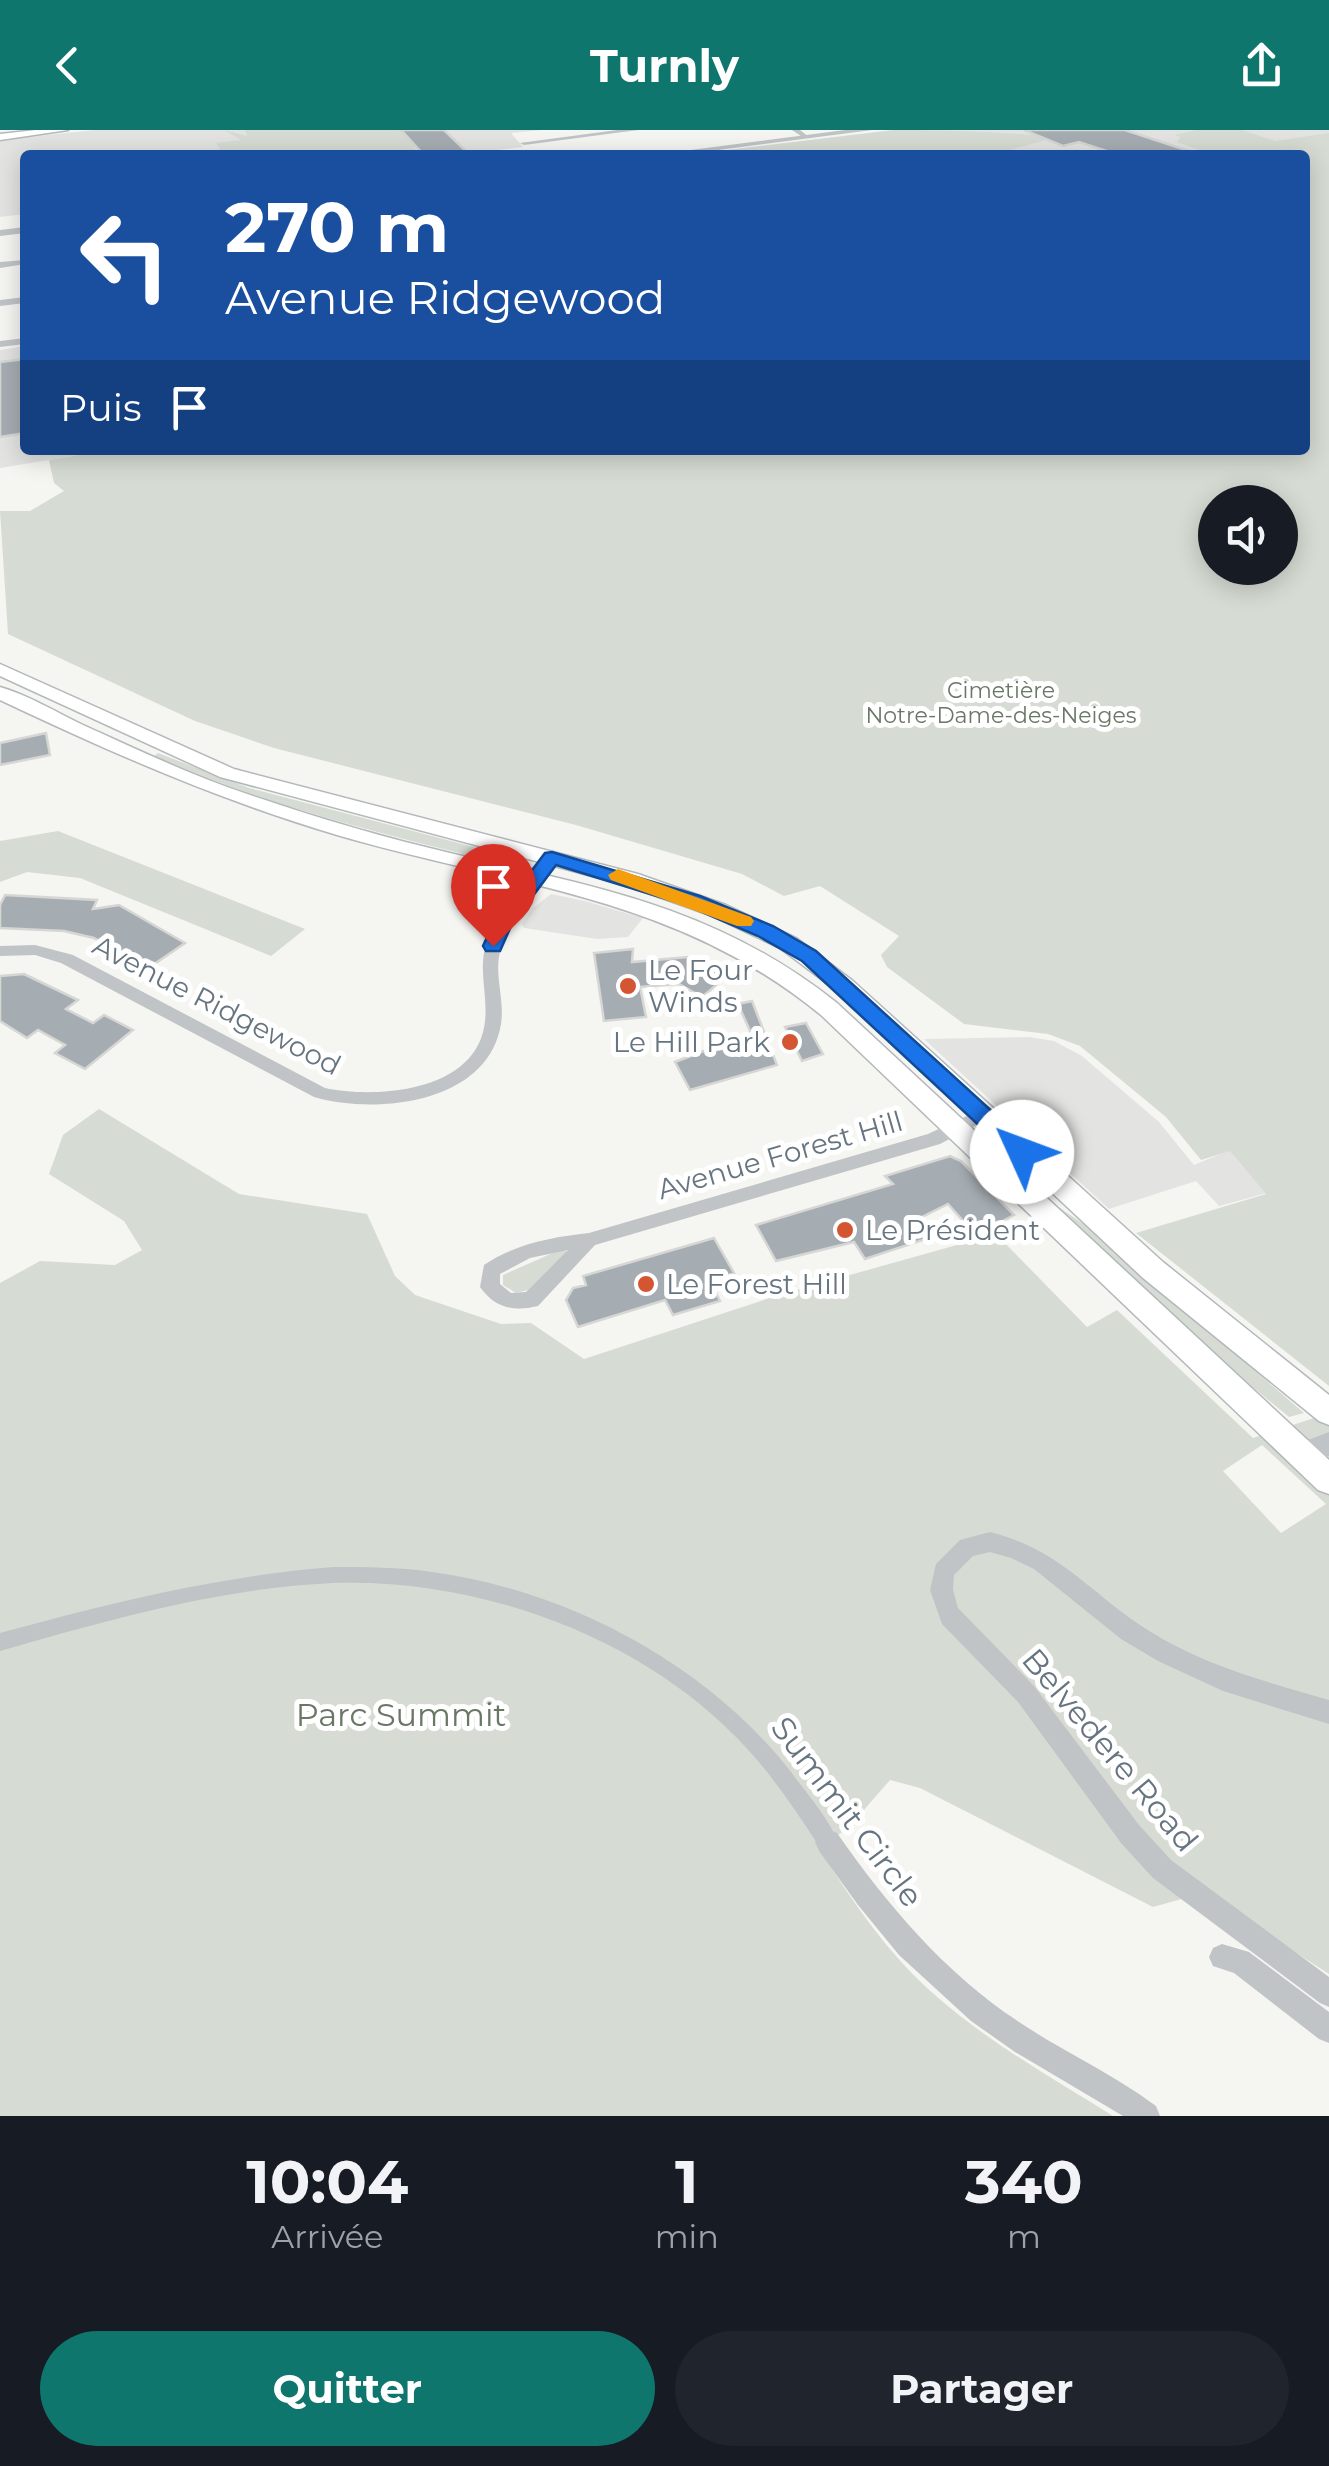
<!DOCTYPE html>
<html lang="fr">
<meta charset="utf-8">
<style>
body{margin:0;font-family:Montserrat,sans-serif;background:#20242c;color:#f1f3f6;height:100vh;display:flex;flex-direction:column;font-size:38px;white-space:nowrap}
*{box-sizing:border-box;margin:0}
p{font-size:32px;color:#9ea1a6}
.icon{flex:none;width:55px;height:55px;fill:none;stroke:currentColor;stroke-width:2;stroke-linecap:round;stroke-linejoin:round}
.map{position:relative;height:1986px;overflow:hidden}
.panel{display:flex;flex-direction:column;background:#171b24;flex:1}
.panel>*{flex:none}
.guide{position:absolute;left:20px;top:20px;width:1290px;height:305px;border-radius:10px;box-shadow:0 5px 25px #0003;background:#1a4fa0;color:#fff;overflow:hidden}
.tools{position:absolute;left:1198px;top:355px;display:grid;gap:20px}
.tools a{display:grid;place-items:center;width:100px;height:100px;border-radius:50%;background:#171b24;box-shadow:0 5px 25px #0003;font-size:50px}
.pin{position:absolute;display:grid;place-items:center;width:85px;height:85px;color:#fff;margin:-102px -42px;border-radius:50% 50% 50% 0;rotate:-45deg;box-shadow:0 0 10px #0007}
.pin .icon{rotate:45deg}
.me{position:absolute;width:110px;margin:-55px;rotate:313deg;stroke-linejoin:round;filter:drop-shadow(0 0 8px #0008)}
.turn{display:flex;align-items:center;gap:35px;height:210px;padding:0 40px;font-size:45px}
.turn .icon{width:130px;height:130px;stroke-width:2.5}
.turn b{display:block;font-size:70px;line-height:85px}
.then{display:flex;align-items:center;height:95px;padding:0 40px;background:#0003;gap:20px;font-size:38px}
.eta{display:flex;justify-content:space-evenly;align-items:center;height:170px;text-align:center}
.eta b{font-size:60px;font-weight:700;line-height:70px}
.cta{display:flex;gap:20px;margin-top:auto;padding:20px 40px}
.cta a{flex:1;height:115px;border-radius:60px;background:#0f766e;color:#fff;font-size:40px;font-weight:700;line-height:115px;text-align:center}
.cta a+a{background:#20242c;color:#f1f3f6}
header{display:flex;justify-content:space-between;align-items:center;height:130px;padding:0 40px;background:#0f766e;color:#fff;font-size:45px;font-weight:700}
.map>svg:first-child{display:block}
.built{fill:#e3e4e2}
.green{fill:#d6dcd3;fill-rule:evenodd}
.building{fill:#a6adb2;stroke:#d6d6d4;stroke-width:2.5}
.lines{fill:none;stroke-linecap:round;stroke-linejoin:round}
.secondary-casing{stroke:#b3b8bb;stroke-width:3}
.pedestrian{fill:#c0c4c7;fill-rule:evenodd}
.minor{fill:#c0c4c7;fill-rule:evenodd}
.tertiary{fill:#c0c4c7;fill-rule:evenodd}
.secondary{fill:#fff;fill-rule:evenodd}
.route{fill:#1a73e8;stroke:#114b97;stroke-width:2.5}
.slow{fill:#f59e0b}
.poi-dot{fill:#d45532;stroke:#fff;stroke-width:4}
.labels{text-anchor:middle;stroke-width:10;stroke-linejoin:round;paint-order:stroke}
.far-park-label{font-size:22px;fill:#697865;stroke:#fff}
.poi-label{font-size:28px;fill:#667580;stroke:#fff;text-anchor:start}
.street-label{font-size:28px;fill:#667580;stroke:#fff}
.near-park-label{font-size:32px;fill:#697865;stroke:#fff}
.near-street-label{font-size:32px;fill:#667580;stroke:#fff}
</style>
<header><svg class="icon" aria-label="back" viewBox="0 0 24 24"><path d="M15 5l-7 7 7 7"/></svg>Turnly<svg class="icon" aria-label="share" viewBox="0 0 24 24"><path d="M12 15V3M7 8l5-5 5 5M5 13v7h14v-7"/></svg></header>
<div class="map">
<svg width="1329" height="1986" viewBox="0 0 1329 1986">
<rect width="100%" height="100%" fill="#f5f5f2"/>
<path class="built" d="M95 0H541L511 3 523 17 487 21 489 25H25V84L0 87V10Z
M894 0H1329V3L1280 25H684Z
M25 216V320H110L0 338V220Z
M551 764 585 771 643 788 628 807 597 809 524 798 522 794 533 778Z
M1029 907 1054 911 1082 926 1159 992 1194 1035 1230 1020 1267 1063 1219 1076 1196 1051 1109 1079 924 909Z"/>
<path class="green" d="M224 0 247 6 245 0H398L427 8 413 17 421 25H224L216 13 241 10Z
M894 0C949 0 1004 2 1058 7L991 25 712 22Z
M1196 0H1242L1275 11 1329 3V1256L1136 1103 1266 1064 1230 1021 1201 1030 1166 987 1080 916 1048 904 964 894 887 837 881 825 899 806 820 756 784 766 742 744 576 695 274 618 195 591 8 504 0 381H30L64 361 54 353 49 330 110 320H1305V25H1194L1199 20 1177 12 1180 7 1174 5ZM1215 372H1280V438H1215Z
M158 623 249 658 523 730 518 737C395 708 270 677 154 626Z
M58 701 305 799 271 826 80 748 27 742 0 752V711Z
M99 979 239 1064 367 1084 395 1146 415 1165 501 1194 531 1193 584 1229 782 1164 996 1104 1087 1197 1117 1180 1253 1308 1329 1283V1844L1203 1763 1153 1777 920 1658 890 1650 849 1697 819 1719C843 1756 867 1793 896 1826 955 1894 1038 1939 1113 1986H0V1153L40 1131 115 1135 142 1120 124 1091 49 1044 63 1005ZM1262 1315 1326 1374 1281 1403 1223 1341Z
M987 1009 1057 1076 1085 1095 1304 1283 1289 1287 1180 1197 982 1012Z
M564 1118 567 1122 528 1160 516 1163 503 1155V1145Z"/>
<path class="building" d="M401 0H444L468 23 424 25Z
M1024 0H1125L1192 22 1119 25 1079 12 1063 16Z
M25 229V303L0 307V232Z
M46 603 50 625 0 635V613Z
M5 765 97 770 93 779 119 775 185 813 147 839 94 808 64 801 0 798V775Z
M633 819 632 832 688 827 726 847 702 867 679 854 640 857 646 887 604 891 594 823Z
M24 844 78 870 66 879 93 893 104 885 133 900 85 939 55 923 65 915 38 900 27 908 0 891V846Z
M752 871 777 935 690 960 675 932 751 903 738 874Z
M806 893 823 924 802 931 785 897Z
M950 1026 961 1031 1014 1085 984 1101 980 1097 972 1101 948 1074 920 1088 935 1106 865 1129 854 1112 776 1131 756 1095 893 1054 885 1046Z
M714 1108 734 1143 710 1151 720 1171 673 1185 665 1170 578 1197 566 1170 573 1158 586 1155 583 1146Z"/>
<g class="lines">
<g class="secondary-casing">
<path id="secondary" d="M36 0H68L0 10V4Z
M0 534 234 639 638 744 726 775 796 808 853 851 1163 1132 1329 1265V1295L1319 1291 1143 1148 837 861 780 818 710 785 622 754 220 647 0 546Z
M0 557C28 565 56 582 83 595 138 620 193 646 250 665 317 688 385 708 454 724 598 757 718 778 837 873L1329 1330V1364L1318 1360 821 885C675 765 511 756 337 705 219 670 110 622 0 570Z"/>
</g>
<path class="pedestrian" d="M333 1437C366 1437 399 1437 432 1442 567 1460 707 1534 791 1642 807 1664 828 1687 838 1712L835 1719 828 1722 821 1719C796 1681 771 1643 739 1610 638 1505 478 1448 333 1453 220 1458 109 1490 0 1521V1503C110 1473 219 1446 333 1437Z"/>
<path class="minor" d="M617 0H638L524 15 520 13Z
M792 0H800L809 7 804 8Z
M25 130V134L0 138V132Z
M25 167V173L0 176V170Z
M25 208V214L0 217V211Z
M551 723 558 727C538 756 510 783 501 818 493 843 505 869 501 894 488 974 376 985 314 967L61 833 35 825 0 826V816L35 815 73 825 325 958C377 969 478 962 485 891 488 865 478 840 486 814 497 780 525 752 546 724Z
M982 979 991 985 988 989 940 1014 595 1115 538 1176C513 1182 495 1178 480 1157L484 1135C515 1114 552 1107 589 1103L928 1004ZM568 1120 526 1162 511 1163 500 1154V1144L530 1128Z
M990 1402C1063 1420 1092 1466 1151 1502 1206 1536 1267 1552 1329 1570V1594L1223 1561 1158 1531 1121 1509 1034 1439 1011 1428 990 1422 973 1426 954 1445 953 1460 958 1478 1034 1556 1139 1695 1171 1730 1329 1847V1877L1320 1873 1153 1748 1121 1713 1018 1572 942 1494 930 1460 936 1434 960 1410Z
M828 1699 837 1703C888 1776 945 1843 1019 1892 1058 1918 1100 1938 1139 1964L1156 1976 1160 1986H1123L1015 1922 971 1891 899 1825 858 1775 819 1721 815 1712 819 1703Z
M1222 1814 1249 1822 1329 1882V1913L1319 1909 1234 1843 1213 1836 1209 1827 1213 1818Z"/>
<path class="tertiary" d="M845 0H872L680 25H652Z
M25 97V103L0 106V100Z
M1329 1302V1326L1300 1337 1290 1333 1286 1325 1290 1317Z"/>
<use href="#secondary" class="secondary"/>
</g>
<path class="route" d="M552 722 700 766 773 796 816 821 1030 1016V1028H1014L802 831 758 806 686 775 556 735 512 794 500 821H486L483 816 496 788 545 723Z"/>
<path class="slow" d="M618 739 751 787 754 791 751 796H737L611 750 608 745Z"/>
<g class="poi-dot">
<circle cx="628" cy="856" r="10"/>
<circle cx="790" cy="912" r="10"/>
<circle cx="845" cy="1100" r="10"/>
<circle cx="646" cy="1154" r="10"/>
</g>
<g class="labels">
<g class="far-park-label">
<text x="1001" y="568">Cimetière<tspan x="1001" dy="25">Notre-Dame-des-Neiges</tspan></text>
</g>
<g class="poi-label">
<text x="648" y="850">Le Four<tspan x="648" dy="32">Winds</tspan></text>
<text x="770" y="922" text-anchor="end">Le Hill Park</text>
<text x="865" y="1110">Le Président</text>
<text x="666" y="1164">Le Forest Hill</text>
</g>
<g class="street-label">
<text transform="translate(217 875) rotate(27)" y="10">Avenue Ridgewood</text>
<text transform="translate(780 1025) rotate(-16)" y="10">Avenue Forest Hill</text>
</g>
<g class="near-park-label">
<text x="401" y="1596">Parc Summit</text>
</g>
<g class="near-street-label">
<text transform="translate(1110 1620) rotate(50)" y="11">Belvedere Road</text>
<text transform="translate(847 1682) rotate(53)" y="11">Summit Circle</text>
</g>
</g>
</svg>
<div class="tools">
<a><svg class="icon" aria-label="sound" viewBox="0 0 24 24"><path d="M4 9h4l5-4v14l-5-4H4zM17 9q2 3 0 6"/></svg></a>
</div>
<div class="pin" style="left:493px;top:816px;background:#d93025"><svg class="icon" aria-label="arrive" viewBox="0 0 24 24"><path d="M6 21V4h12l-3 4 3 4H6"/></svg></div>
<svg class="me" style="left:1022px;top:1022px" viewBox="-20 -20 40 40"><circle r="19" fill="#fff"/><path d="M0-13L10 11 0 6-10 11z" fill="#1a73e8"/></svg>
<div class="guide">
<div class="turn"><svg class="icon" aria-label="left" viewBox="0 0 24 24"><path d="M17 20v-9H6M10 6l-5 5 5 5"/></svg><div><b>270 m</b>Avenue Ridgewood</div></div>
<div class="then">Puis<svg class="icon" aria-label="arrive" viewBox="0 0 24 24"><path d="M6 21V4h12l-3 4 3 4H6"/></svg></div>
</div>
</div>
<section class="panel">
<div class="eta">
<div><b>10:04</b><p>Arrivée</p></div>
<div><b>1</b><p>min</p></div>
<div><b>340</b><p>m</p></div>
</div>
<div class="cta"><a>Quitter</a><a>Partager</a></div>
</section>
